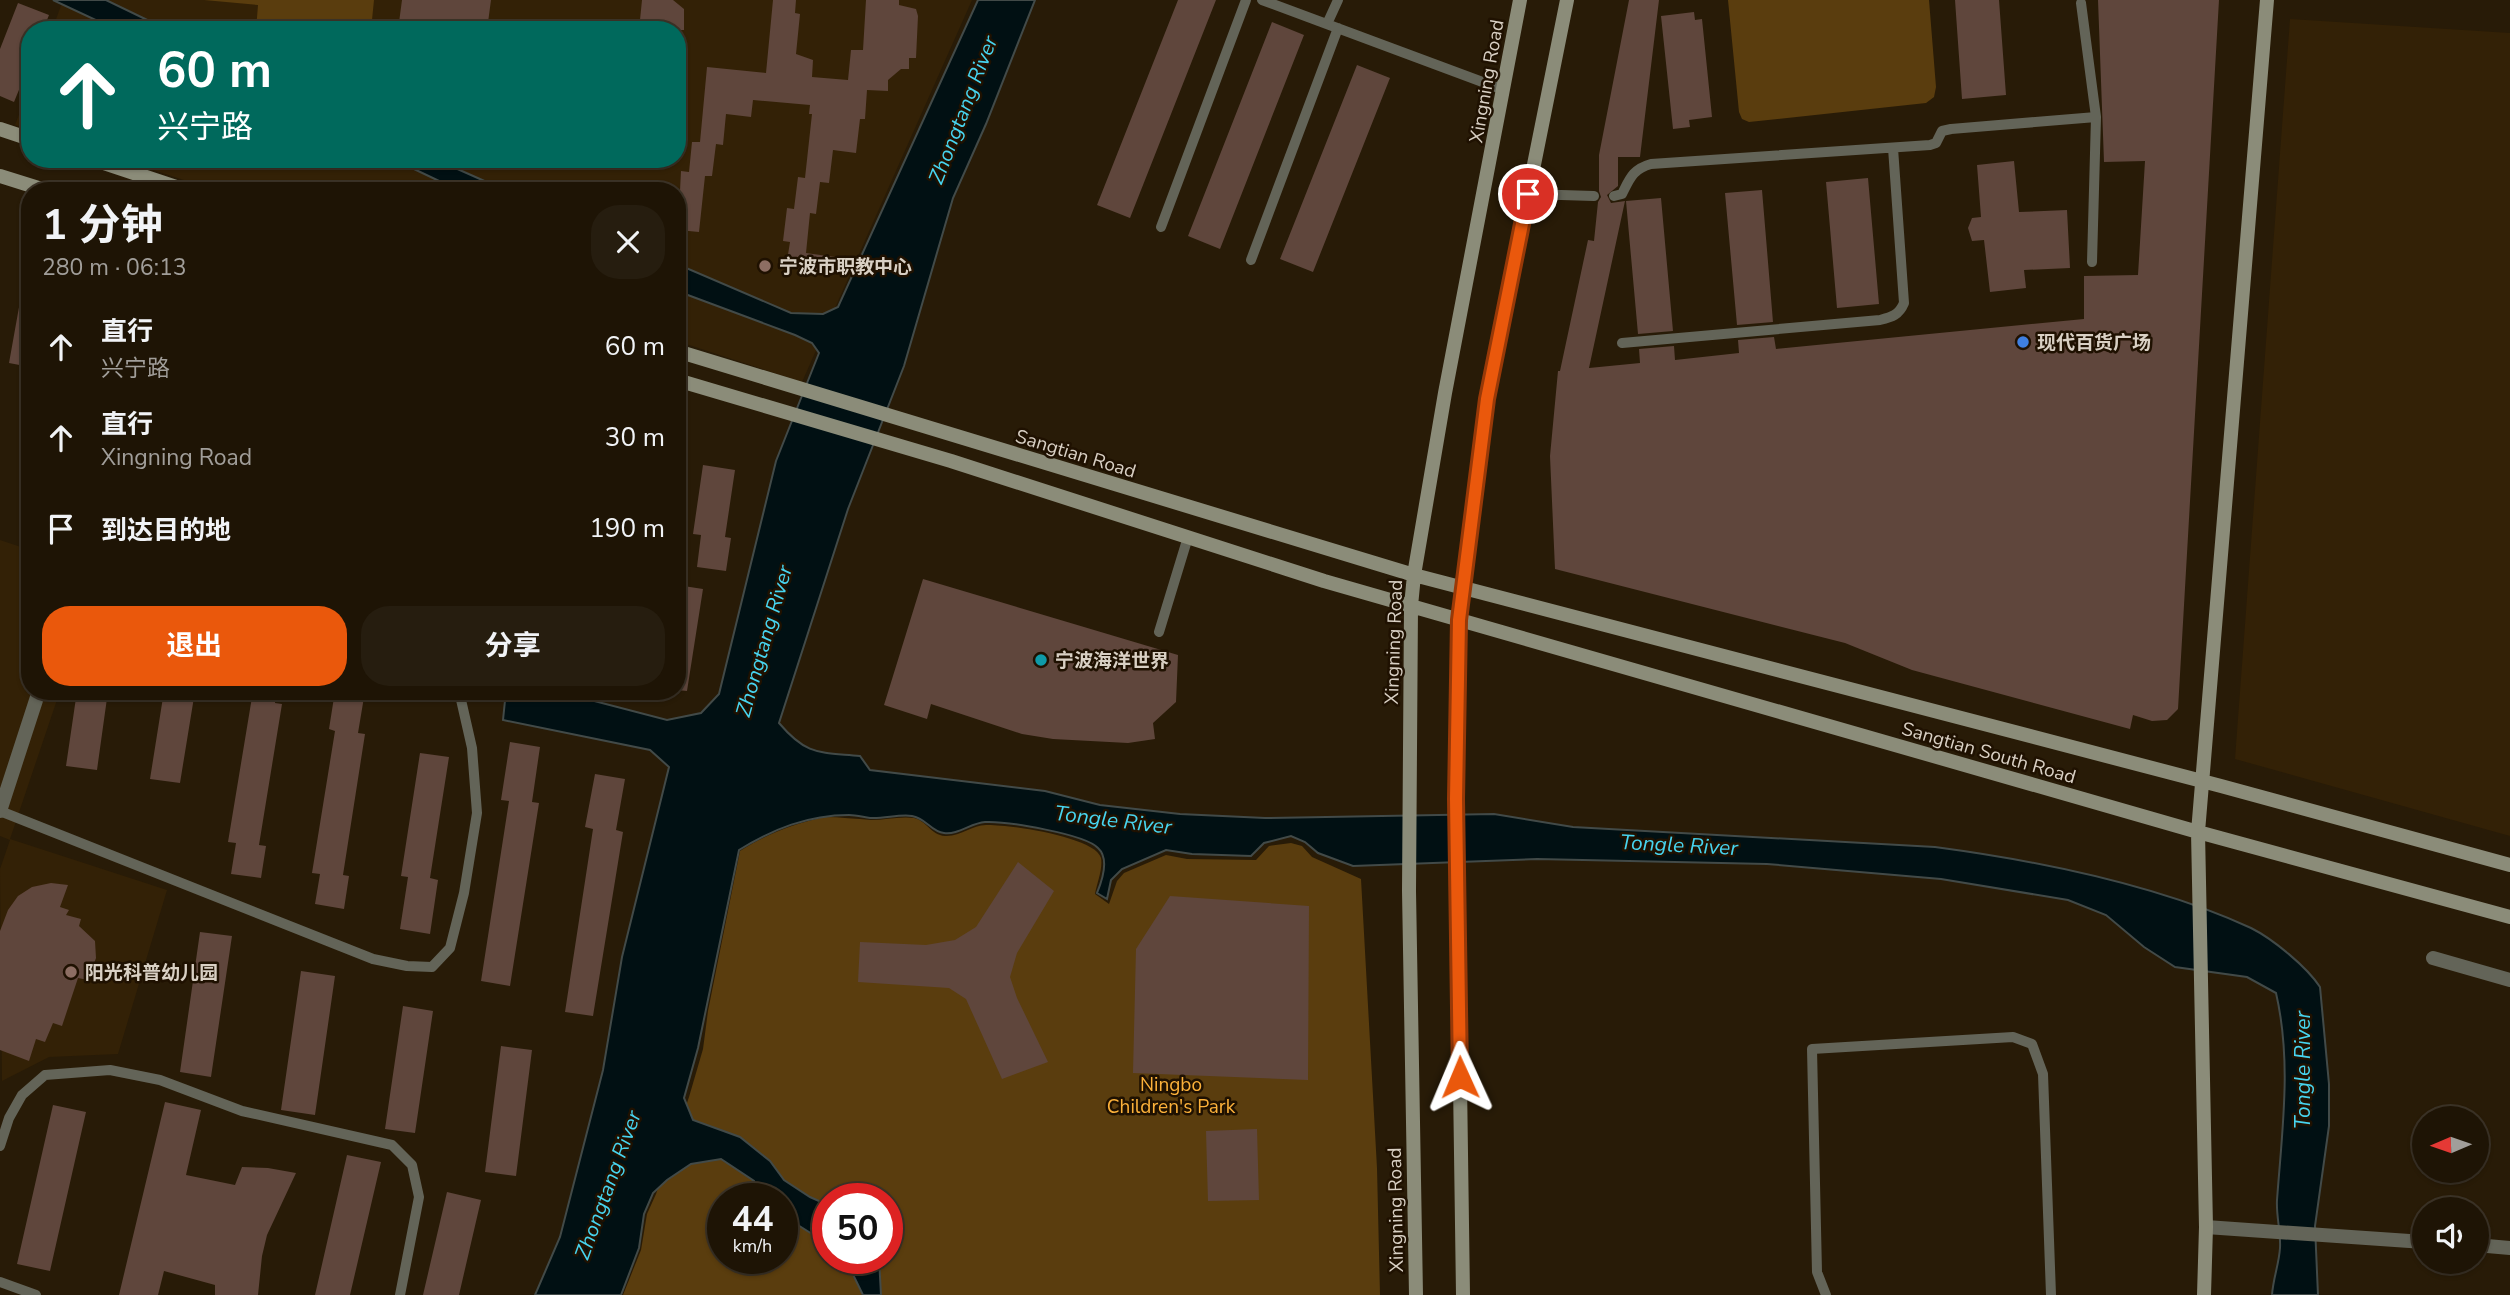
<!DOCTYPE html>
<html lang="zh">
<meta charset="utf-8">
<style>
body{margin:0;font-family:"Nunito Sans","Noto Sans SC",sans-serif;background:#261d0f;color:#f1f3f6;height:100vh;display:flex;flex-direction:column;font-size:26px;white-space:nowrap}
*{box-sizing:border-box;margin:0}
p{font-size:23px;color:#a19e9a}
.icon{flex:none;width:38px;height:38px;fill:none;stroke:currentColor;stroke-width:2;stroke-linecap:round;stroke-linejoin:round}
.map{position:relative;flex:1;overflow:hidden}
.side{position:absolute;left:21px;top:182px;width:665px;height:518px;display:flex;flex-direction:column;background:#1e1405;border-radius:28px;box-shadow:0 2px 5px #0004,0 0 0 2px #3c3327}
.side>*{flex:none}
.top-card{position:absolute;left:21px;top:21px;width:665px;height:147px;border-radius:28px;box-shadow:0 2px 5px #0004,0 0 0 2px #3c3327;background:#00695c;color:#fff;overflow:hidden}
.needle{width:46px;rotate:268deg}
.fabs{position:absolute;left:2412px;top:1106px;display:grid;gap:14px}
.fabs a{display:grid;place-items:center;width:77px;height:77px;border-radius:50%;background:#1e1405;box-shadow:0 2px 5px #0004,0 0 0 2px #3c3327;font-size:35px}
.speed{position:absolute;left:707px;top:1183px;display:flex;gap:14px;font-size:35px;font-weight:700;text-align:center}
.speed>*{display:grid;place-content:center;width:91px;height:91px;border-radius:50%;background:#1e1405;box-shadow:0 2px 5px #0004,0 0 0 2px #3c3327;line-height:1}
.speed small{font-size:18px;font-weight:400}
.speed .limit{border:10px solid #d22;background:#fff;color:#111}
.pin{position:absolute;display:grid;place-items:center;width:60px;height:60px;color:#fff;margin:-30px;border:4px solid #fff;border-radius:50%;box-shadow:0 2px 7px #0007}
.me{position:absolute;width:77px;margin:-38px;rotate:359deg;stroke-linejoin:round;filter:drop-shadow(0 0 5px #0008)}
.turn{display:flex;align-items:center;gap:24px;height:147px;padding:0 21px;font-size:32px}
.turn .icon{width:91px;height:91px;stroke-width:2.5}
.turn b{display:block;font-size:49px;line-height:60px}
.round{display:grid;place-items:center;flex:none;width:74px;height:74px;border-radius:28px;background:#261d0f}
.summary{display:flex;align-items:center;justify-content:space-between;height:119px;padding:0 21px}
h1{font-size:42px;font-weight:700;line-height:52px}
.action{display:flex;gap:14px;margin-top:auto;padding:14px 21px}
.action a{flex:1;height:80px;border-radius:28px;background:#ea580c;color:#fff;font-size:28px;font-weight:700;line-height:80px;text-align:center}
.action a+a{background:#261d0f;color:#f1f3f6}
ul{padding:0;list-style:none}
li{display:flex;align-items:center;gap:21px;height:91px;padding:0 21px}
li div{flex:1}
li b{display:block;font-size:26px}
li em{font-style:normal}
.map>svg:first-child{display:block}
.built{fill:#332106}
.green{fill:#5a3d0e;fill-rule:evenodd}
.water{fill:#011013;stroke:#424a48;stroke-width:2}
.building{fill:#5f463c}
.lines{fill:none;stroke-linecap:round;stroke-linejoin:round}
.lane{stroke:#636458;stroke-width:10}
.street{stroke:#636458;stroke-width:14}
.secondary{stroke:#8b8c79;stroke-width:14}
.route-casing{stroke:#983908;stroke-width:18}
.route{stroke:#ea580c;stroke-width:12}
.education-dot{fill:#8d6e63;stroke:#1f1101;stroke-width:2.5}
.shop-dot{fill:#3f7fe0;stroke:#1f1101;stroke-width:2.5}
.culture-dot{fill:#0f9aa8;stroke:#1f1101;stroke-width:2.5}
.labels{text-anchor:middle;stroke-width:5;stroke-linejoin:round;paint-order:stroke}
.street-label{font-size:19px;fill:#d9d0c4;stroke:#1f1101}
.poi-label{font-size:19px;font-weight:bold;fill:#d9d0c4;stroke:#1f1101;text-anchor:start}
.park-label{font-size:19px;fill:#fcb13a;stroke:#1f1101}
.water-label{font-size:21px;font-style:italic;fill:#47d4ef;stroke:#1f1101}
</style>
<div class="map">
<svg width="2510" height="1295" viewBox="0 0 2510 1295">
<rect width="100%" height="100%" fill="#281b07"/>
<path class="built" d="M63 0H972L802 382 677 341V191H217L120 159H677V30H52Z
M2290 19 2510 33V836L2235 759Z
M30 86V130L15 125Z
M0 540 30 550V691H60L10 839 167 890 118 1054 49 1057 2 1081 0 869 10 840 0 836Z"/>
<path class="green" d="M204 0H374L371 30H256L258 5Z
M1728 0H1929L1936 87 1934 97 1926 103 1749 122 1742 119 1739 112Z
M824 817C840 817 856 819 871 820 885 820 900 816 914 818 927 821 931 835 945 836 960 837 972 825 986 825 1006 824 1096 837 1101 858 1103 869 1097 883 1095 894L1109 904 1117 881 1124 873 1166 855 1187 859 1256 860 1269 846 1291 843 1302 846 1312 857 1361 879 1377 1168 1380 1295H623L641 1250 647 1214 656 1194 689 1097 703 1049 708 1011 740 851C767 834 793 824 824 817ZM723 1199H782V1258H723ZM828 1199H887V1258H828Z"/>
<path class="water" d="M53 0H106L168 30H117Z
M978 0H1035L986 124 953 198 904 366 848 509 779 723C807 756 819 752 860 756L870 770 1045 791 1100 805 1180 814 1265 818 1494 814 1573 827 1935 847C2040 861 2155 884 2251 928 2273 939 2307 967 2320 987L2329 1084V1126L2315 1226 2318 1295H2272C2273 1279 2279 1264 2280 1248 2281 1232 2276 1216 2277 1200 2282 1131 2292 1062 2276 993L2247 977 2175 967 2144 947 2106 915 2068 900 1941 879 1767 864 1537 859 1353 866 1318 853 1305 842 1291 836 1264 843 1251 856 1192 854 1166 850 1122 869 1111 880 1107 899 1097 893C1102 881 1110 859 1098 848 1085 834 1006 821 985 822 971 823 958 835 944 833 931 832 926 818 912 816 899 814 884 819 870 818 863 817 856 815 849 815 808 815 773 829 739 850L698 1048 684 1098 693 1120 740 1137 770 1161 784 1180 810 1197 828 1205V1244L782 1215V1199H759L754 1181 721 1159 691 1164 667 1180 653 1193 644 1214 639 1248 621 1295H535L560 1237 603 1070 622 957 669 767 650 750 503 720 506 691H556L667 720 701 713 719 694 776 461 819 353 812 343 795 335 677 291V264L791 313 823 314 838 307Z
M393 159H435L507 191H460Z
M845 1258H879L881 1295H863Z"/>
<path class="building" d="M402 0H491L487 30H398Z
M642 0H673L684 9V30H639Z
M773 0H796L795 13 800 14 796 54 813 60 812 77 848 80 851 50H863L866 0H899V5L916 9 918 16 916 58H909V69H901L888 80V91L867 90 865 119H860L856 153 833 150 829 183 820 182 816 214 810 213 806 253 842 258 840 273 786 267 790 242 783 241 787 208 794 209 798 177 805 178 812 114H809L810 105 753 100 751 117 726 114 723 145 716 144 712 176H705L699 232 678 230 681 171 689 172 692 142H700L707 67 766 73Z
M1178 0H1216L1130 218 1097 205Z
M1629 0H1659L1640 157H1618V186L1607 195 1611 203 1625 201 1589 368 1640 363 1639 349 1674 346 1675 360 1739 353 1738 340 1774 337 1776 349 2084 319V276L2138 275 2145 161 2104 162 2098 0H2219L2178 709 2167 720 2152 721 2133 715 2130 729 1912 670 1845 643 1555 569 1550 456 1558 371H1560L1588 240 1594 241 1598 202 1601 197 1599 191V155Z
M1955 0H1999L2006 95 1962 99Z
M18 3 49 15 43 30H30V63L14 102 0 96V49Z
M1694 12 1695 20 1702 19 1712 117 1689 120 1690 127 1673 129 1661 16Z
M1272 22 1304 35 1220 249 1188 236Z
M1357 65 1390 78 1313 272 1280 259Z
M2014 161 2019 212 2067 210 2070 268 2024 270 2026 288 1990 292 1984 240 1972 241 1968 228 1972 218 1981 217 1977 165Z
M1868 178 1879 304 1837 308 1826 182Z
M1762 190 1773 322 1737 325 1725 193Z
M1661 198 1673 331 1638 334 1626 201Z
M21 296 30 297V367L9 363Z
M703 465 735 470 725 537 731 538 726 571 697 567 701 535 693 534Z
M923 579 1178 655 1176 702 1153 723 1155 739 1128 743 1053 739 1022 734 931 704 927 719 884 705Z
M677 585 703 589 687 691 677 690Z
M77 691H108L97 770 66 766Z
M164 691H195L180 783 150 779Z
M253 691H276L275 703 282 704 259 845 266 846 261 878 231 874 236 843 228 842Z
M335 691H365L358 733 365 734 343 875 349 876 344 909 315 904 320 874 312 873 335 731 329 729Z
M510 742 540 747 532 802 539 803 510 986 481 981 509 801 501 800Z
M420 753 449 757 430 878 438 880 430 934 400 929 408 877 401 876Z
M595 774 625 779 616 830 623 832 593 1016 565 1012 593 829 585 827Z
M1018 862 1054 891 1017 953 1010 977 1017 998 1048 1062 1002 1079 966 999 949 988 858 982 860 942 926 945 955 940 976 927Z
M51 883 68 885 60 907 69 910 66 915 81 919 79 926 95 941 96 958 88 980 78 978 62 1026 53 1023 45 1042 36 1039 29 1061 0 1050V931L8 910 18 896 32 887Z
M1170 896 1309 906 1308 1080 1133 1073 1136 949Z
M200 932 232 936 211 1077 180 1072Z
M301 971 335 976 315 1115 281 1110Z
M403 1006 433 1011 415 1133 385 1129Z
M501 1046 532 1050 516 1176 485 1172Z
M165 1102 201 1110 186 1175 235 1185 242 1167 268 1168 296 1173 267 1235 262 1256 258 1295H215V1285L164 1271 158 1295H119Z
M53 1105 86 1112 50 1271 17 1264Z
M1257 1129 1259 1200 1208 1201 1206 1131Z
M347 1155 381 1162 350 1295H315Z
M447 1192 481 1200 459 1295H423Z"/>
<g class="lines">
<path class="lane" d="M1262 0 1504 90
M2081 3 2096 117 2092 262
M1327 24 1338 0
M1528 194 1594 196
M1614 196 1622 194C1630 178 1633 169 1651 164L1930 145 1936 143 1942 131 1951 129 2096 117
M1161 227 1246 0
M1251 260 1338 28
M1622 343 1880 320C1892 317 1899 315 1904 303L1893 148
M1159 632 1188 537
M0 811 373 959 407 966 432 967 450 948 464 893 477 813 472 748 459 691
M0 1146 9 1118 22 1095 45 1075 110 1070 160 1080 242 1111 392 1145 412 1165 419 1197 400 1295
M0 1282 36 1295
M1826 1295 1817 1272 1812 1049 2013 1037 2032 1044 2043 1074 2051 1295"/>
<path class="street" d="M0 811 39 691
M2433 958 2510 980
M2206 1227 2424 1242
M2476 1245 2510 1248"/>
<path class="secondary" d="M0 129 30 139
M92 159 188 191
M0 176 48 191
M677 351 1414 575 2221 786 2510 865
M677 380 951 461 1324 581 2198 832 2510 917
M1416 1295 1409 891 1411 606 1414 575 1445 393 1520 0
M1463 1295 1456 799 1459 620 1487 399 1567 0
M2204 1295 2206 1227 2198 832 2267 0"/>
</g>
<g class="lines">
<g class="route-casing">
<path id="route" d="M1460 1077 1456 799 1459 620 1487 399 1528 194"/>
</g>
<use href="#route" class="route"/>
</g>
<g class="education-dot">
<circle cx="765" cy="266" r="7"/>
<circle cx="71" cy="972" r="7"/>
</g>
<circle class="shop-dot" cx="2023" cy="342" r="7"/>
<circle class="culture-dot" cx="1041" cy="660" r="7"/>
<g class="labels">
<g class="street-label">
<text transform="translate(1486 81) rotate(-80)" y="7">Xingning Road</text>
<text transform="translate(1076 453) rotate(17)" y="7">Sangtian Road</text>
<text transform="translate(1393 642) rotate(-88)" y="7">Xingning Road</text>
<text transform="translate(1989 752) rotate(16)" y="7">Sangtian South Road</text>
<text transform="translate(1395 1210) rotate(-91)" y="7">Xingning Road</text>
</g>
<g class="poi-label">
<text x="779" y="273">宁波市职教中心</text>
<text x="2037" y="349">现代百货广场</text>
<text x="1055" y="667">宁波海洋世界</text>
<text x="85" y="979">阳光科普幼儿园</text>
</g>
<g class="park-label">
<text x="1171" y="1091">Ningbo<tspan x="1171" dy="22">Children's Park</tspan></text>
</g>
<g class="water-label">
<text transform="translate(963 110) rotate(-69)" y="7">Zhongtang River</text>
<text transform="translate(764 641) rotate(-74)" y="7">Zhongtang River</text>
<text transform="translate(1113 820) rotate(7)" y="7">Tongle River</text>
<text transform="translate(1679 845) rotate(3)" y="7">Tongle River</text>
<text transform="translate(2303 1070) rotate(-90)" y="7">Tongle River</text>
<text transform="translate(608 1185) rotate(-70)" y="7">Zhongtang River</text>
</g>
</g>
</svg>
<div class="fabs">
<a><svg class="needle" viewBox="-14 -14 28 28"><path d="M0-13l5 13h-10z" fill="#e53935"/><path d="M0 13l5-13h-10z" fill="#a19e9a"/></svg></a>
<a><svg class="icon" aria-label="sound" viewBox="0 0 24 24"><path d="M4 9h4l5-4v14l-5-4H4zM17 9q2 3 0 6"/></svg></a>
</div>
<div class="speed"><div>44<small>km/h</small></div><div class="limit">50</div></div>
<div class="pin" style="left:1528px;top:194px;background:#d93025"><svg class="icon" aria-label="arrive" viewBox="0 0 24 24"><path d="M6 21V4h12l-3 4 3 4H6"/></svg></div>
<svg class="me" style="left:1460px;top:1077px" viewBox="-20 -20 40 40"><path d="M0-17L14 15 0 8-14 15z" fill="#ea580c" stroke="#fff" stroke-width="4"/></svg>
<div class="top-card">
<div class="turn"><svg class="icon" aria-label="ahead" viewBox="0 0 24 24"><path d="M12 20V5M6 11l6-6 6 6"/></svg><div><b>60 m</b>兴宁路</div></div>
</div>
<section class="side">
<div class="summary"><div><h1>1 分钟</h1><p>280 m · 06:13</p></div><a class="round"><svg class="icon" aria-label="close" viewBox="0 0 24 24"><path d="M6 6l12 12M18 6L6 18"/></svg></a></div>
<ul>
<li><svg class="icon" aria-label="ahead" viewBox="0 0 24 24"><path d="M12 20V5M6 11l6-6 6 6"/></svg><div><b>直行</b><p>兴宁路</p></div><em>60 m</em></li>
<li><svg class="icon" aria-label="ahead" viewBox="0 0 24 24"><path d="M12 20V5M6 11l6-6 6 6"/></svg><div><b>直行</b><p>Xingning Road</p></div><em>30 m</em></li>
<li><svg class="icon" aria-label="arrive" viewBox="0 0 24 24"><path d="M6 21V4h12l-3 4 3 4H6"/></svg><div><b>到达目的地</b></div><em>190 m</em></li>
</ul>
<div class="action"><a>退出</a><a>分享</a></div>
</section>
</div>
